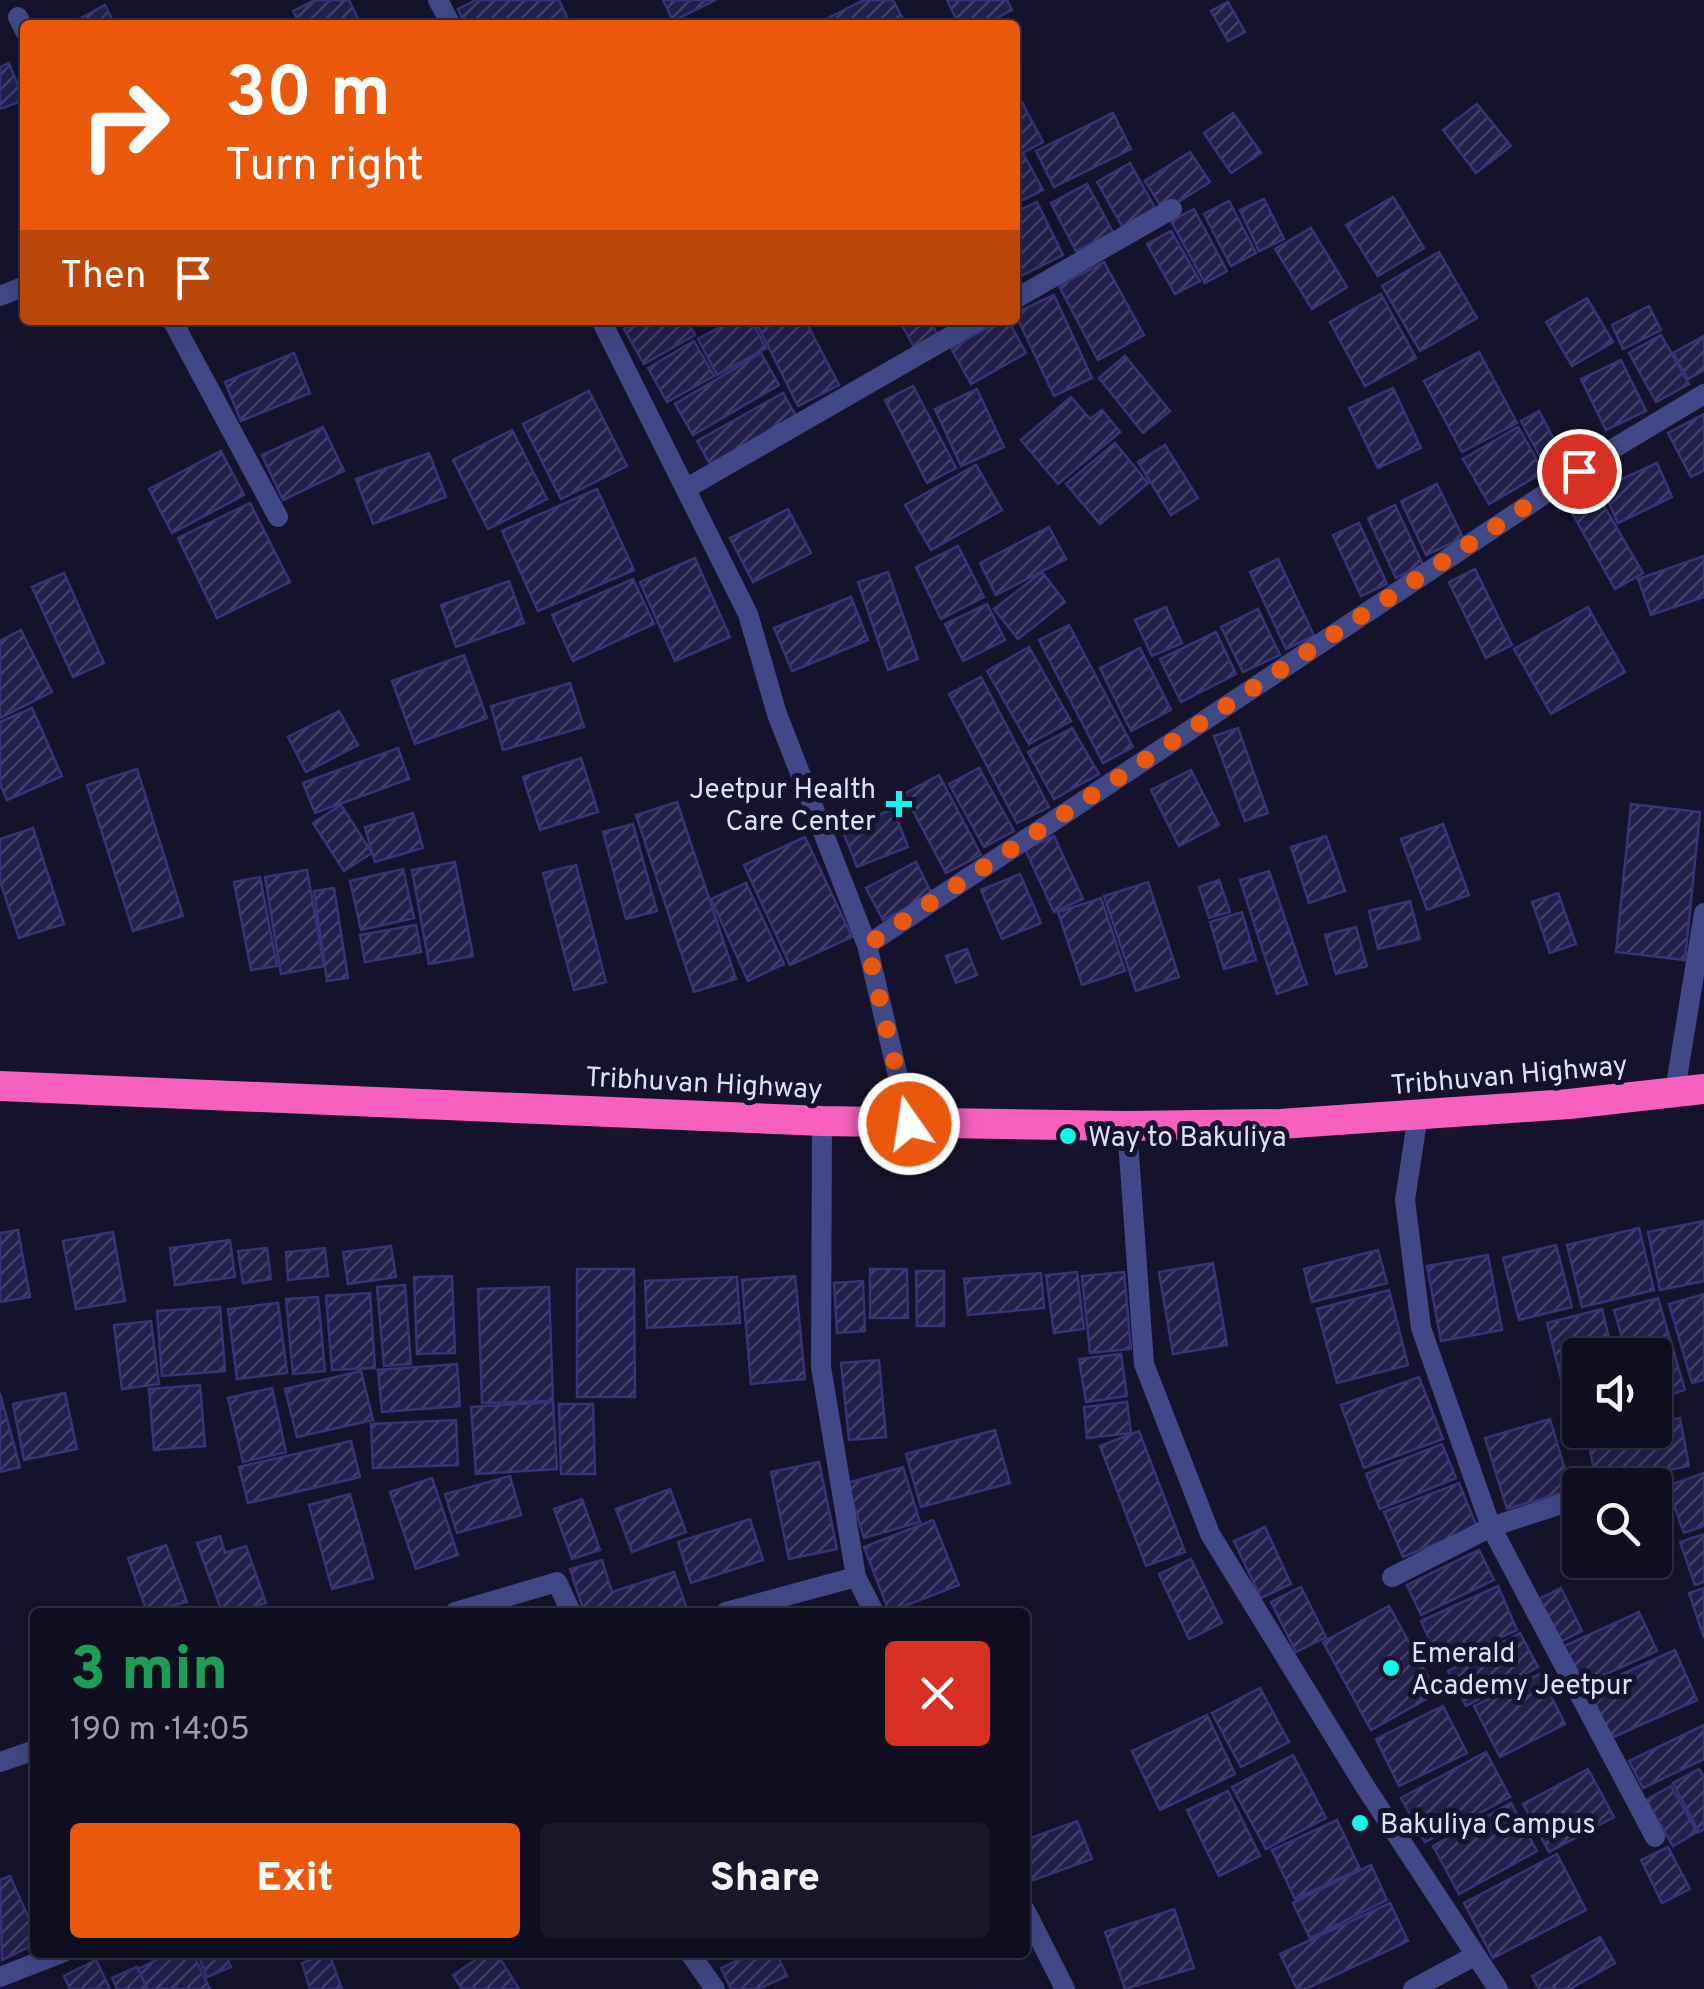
<!DOCTYPE html>
<meta charset="utf-8">
<style>
body{margin:0;font-family:Overpass,sans-serif;background:#181729;color:#f1f3f6;height:100vh;display:flex;flex-direction:column;font-size:38px;white-space:nowrap}
*{box-sizing:border-box;margin:0}
p{font-size:32px;color:#9b9ca5}
.icon{flex:none;width:55px;height:55px;fill:none;stroke:currentColor;stroke-width:2;stroke-linecap:round;stroke-linejoin:round}
.map{position:relative;flex:1;overflow:hidden}
.drawer{position:absolute;left:30px;top:1608px;width:1000px;height:350px;display:flex;flex-direction:column;background:#0f0e20;border-radius:10px;box-shadow:0 10px 40px #0002,0 0 0 2px #2f2e3e}
.drawer>*{flex:none}
.top-card{position:absolute;left:20px;top:20px;width:1000px;height:305px;border-radius:10px;box-shadow:0 10px 40px #0002,0 0 0 2px #2f2e3e;background:#ea580c;color:#fff;overflow:hidden}
.controls{position:absolute;left:1562px;top:1338px;display:grid;gap:20px}
.controls a{display:grid;place-items:center;width:110px;height:110px;border-radius:10px;background:#0f0e20;box-shadow:0 10px 40px #0002,0 0 0 2px #2f2e3e;font-size:50px}
.pin{position:absolute;display:grid;place-items:center;width:85px;height:85px;color:#fff;margin:-42px;border:5px solid #fff;border-radius:50%;box-shadow:0 2px 10px #0007}
.me{position:absolute;width:110px;margin:-55px;rotate:347deg;stroke-linejoin:round;filter:drop-shadow(0 0 8px #0008)}
.turn{display:flex;align-items:center;gap:35px;height:210px;padding:0 40px;font-size:45px}
.turn .icon{width:130px;height:130px;stroke-width:2.5}
.turn b{display:block;font-size:70px;line-height:85px}
.then{display:flex;align-items:center;height:95px;padding:0 40px;background:#0003;gap:20px;font-size:38px}
.round{display:grid;place-items:center;flex:none;width:105px;height:105px;border-radius:10px;background:#181729}
.summary{display:flex;align-items:center;justify-content:space-between;height:170px;padding:0 40px}
h1{font-size:60px;font-weight:800;line-height:75px;color:#1e9e55}
.cta{display:flex;gap:20px;margin-top:auto;padding:20px 40px}
.cta a{flex:1;height:115px;border-radius:10px;background:#ea580c;color:#fff;font-size:40px;font-weight:800;line-height:115px;text-align:center}
.cta a+a{background:#181729;color:#f1f3f6}
.map>svg:first-child{display:block}
.building{fill:url(#building-hatch);stroke:#373376;stroke-width:2.5}
.lines{fill:none;stroke-linecap:round;stroke-linejoin:round}
.street{stroke:#404887;stroke-width:20}
.highway{stroke:#f760be;stroke-width:30}
.route{stroke:#ea580c;stroke-width:18;stroke-dasharray:0 32.4}
.poi-dot{fill:#15f3ea;stroke:#14132b;stroke-width:4}
.labels{text-anchor:middle;stroke-width:10;stroke-linejoin:round;paint-order:stroke}
.poi-label{font-size:28px;fill:#dfdffd;stroke:#14132b;text-anchor:start}
.street-label{font-size:28px;fill:#dfdffd;stroke:#14132b}
</style>
<div class="map">
<svg width="1704" height="1989" viewBox="0 0 1704 1989">
<defs>
<pattern id="building-hatch" width="6" height="6" patternUnits="userSpaceOnUse" patternTransform="scale(2.5)"><rect width="6" height="6" fill="#22204b"/><path d="M-1 1l2-2M0 6l6-6M5 7l2-2" fill="none" stroke="#424066"/></pattern>
</defs>
<rect width="100%" height="100%" fill="#14132b"/>
<path class="building" d="M315 0H349L361 25H300L293 11Z
M476 0H559L567 17 550 25H465L458 9Z
M663 0H716L673 21Z
M864 0H893L906 25H826L824 20Z
M947 0H1007L1012 10 983 25H959Z
M1228 2 1245 32 1228 41 1211 11Z
M105 5 115 25H68Z
M9 63 24 100 0 109V67Z
M1015 89 1043 142 1019 155 1015 147Z
M1477 104 1511 146 1476 173 1443 130Z
M1113 113 1131 149 1054 187 1036 151Z
M1233 113 1261 153 1231 173 1204 133Z
M1190 152 1210 182 1164 211 1145 181Z
M1024 155 1043 190 1015 204V160Z
M1130 163 1155 208 1122 226 1097 182Z
M1087 184 1113 232 1076 251 1051 203Z
M1393 197 1424 248 1378 276 1346 225Z
M1264 199 1284 239 1259 251 1240 210Z
M1229 201 1256 253 1231 266 1204 214Z
M1037 202 1063 255 1015 279V212Z
M1194 209 1227 271 1205 283 1171 221Z
M1311 228 1347 287 1312 309 1275 249Z
M1171 231 1200 281 1175 294 1147 244Z
M1439 252 1477 318 1420 351 1382 286Z
M1104 262 1144 335 1098 360 1059 286Z
M1381 294 1416 358 1365 386 1330 322Z
M1054 295 1092 378 1054 396 1015 313Z
M1587 298 1613 342 1572 366 1546 322Z
M1649 306 1661 330 1623 349 1612 325Z
M640 320H687L695 335 644 364 624 329Z
M733 320H751L766 348 717 375 698 339Z
M755 320H805L839 385 798 406Z
M899 320H930L937 334 914 347Z
M1002 320H1008L1026 353 971 384 951 348Z
M1661 335 1689 384 1656 402 1629 353Z
M1704 336V370L1688 379 1673 353Z
M694 341 714 376 667 402 648 368Z
M1479 352 1517 423 1462 452 1424 381Z
M294 353 310 393 241 421 225 382Z
M761 353 779 385 693 435 675 404Z
M1125 356 1170 411 1143 433 1099 378Z
M1621 360 1646 411 1606 430 1581 379Z
M913 386 956 468 927 483 885 400Z
M1393 388 1421 448 1378 468 1349 408Z
M977 389 1004 447 961 466 935 409Z
M589 391 627 466 561 499 523 424Z
M783 393 796 416 710 464 697 441Z
M1071 397 1090 419 1102 410 1120 432 1058 484 1021 440Z
M1539 411 1565 460 1547 470 1521 421Z
M1704 414V470L1691 477 1668 433Z
M323 427 344 471 283 500 262 455Z
M1518 427 1544 472 1489 504 1463 459Z
M512 430 547 499 488 529 453 460Z
M1115 443 1148 483 1100 524 1066 484Z
M1165 445 1198 498 1171 515 1138 462Z
M221 451 244 495 172 533 149 489Z
M429 453 446 497 373 524 356 479Z
M1657 463 1672 497 1618 523 1602 488Z
M976 465 1002 510 931 550 905 505Z
M1437 484 1463 538 1426 555 1401 501Z
M597 489 634 570 538 611 502 531Z
M1599 497 1643 573 1615 589 1572 513Z
M250 503 290 582 217 618 178 538Z
M1395 505 1423 565 1396 578 1368 518Z
M788 509 811 553 753 582 730 538Z
M1359 523 1387 584 1361 596 1333 535Z
M1049 527 1066 559 996 595 980 563Z
M958 546 984 597 941 619 916 567Z
M1704 556V597L1651 615 1638 579Z
M695 558 730 637 675 661 640 582Z
M1278 559 1314 636 1286 649 1250 572Z
M1475 569 1512 645 1486 658 1449 582Z
M888 572 918 659 888 670 858 582Z
M1042 572 1065 602 1018 639 994 609Z
M64 573 104 663 73 677 32 587Z
M633 579 654 624 573 661 552 615Z
M509 581 524 623 456 647 441 605Z
M851 597 868 640 792 671 774 628Z
M987 604 1005 640 963 661 945 624Z
M1166 607 1182 643 1152 656 1135 620Z
M1588 607 1625 672 1551 714 1514 649Z
M1258 609 1280 655 1243 672 1221 627Z
M1069 625 1133 747 1103 763 1039 640Z
M21 630 52 692 0 718V641Z
M1216 632 1236 674 1181 702 1160 659Z
M1029 647 1071 721 1029 744 987 671Z
M1140 648 1171 710 1131 731 1100 668Z
M464 655 487 718 415 744 392 681Z
M981 677 1049 807 1017 823 949 694Z
M570 683 584 727 503 750 491 706Z
M32 708 62 776 7 800 0 784V722Z
M339 711 358 745 306 772 288 737Z
M1072 728 1099 774 1054 799 1028 752Z
M1238 728 1268 813 1245 821 1214 736Z
M398 748 409 779 315 813 303 783Z
M581 758 598 812 540 830 523 777Z
M979 768 1014 831 984 847 949 784Z
M137 769 183 916 133 931 87 785Z
M1191 770 1219 825 1179 846 1151 790Z
M939 775 981 855 946 873 904 794Z
M677 802 736 979 694 992 636 815Z
M1631 804 1700 812 1685 960 1616 952Z
M341 805 372 853 344 871 313 823Z
M893 809 908 847 857 867 842 829Z
M413 813 423 848 375 862 365 827Z
M633 824 657 911 626 919 603 832Z
M1443 824 1469 895 1427 910 1401 839Z
M33 828 64 924 19 938 0 881V839Z
M1054 836 1083 899 1054 912 1025 849Z
M1326 836 1345 891 1309 903 1291 847Z
M805 837 852 937 790 965 744 865Z
M455 862 473 956 429 964 412 870Z
M916 862 932 894 883 920 866 888Z
M576 865 606 982 574 990 543 873Z
M403 869 414 918 361 930 350 881Z
M307 870 324 966 281 974 265 877Z
M1269 871 1307 984 1277 994 1240 880Z
M1020 874 1041 923 1002 939 981 890Z
M260 877 277 966 251 970 234 882Z
M1219 880 1230 912 1209 918 1199 887Z
M1148 882 1179 977 1136 991 1104 896Z
M746 883 784 964 748 981 711 899Z
M334 888 348 978 327 981 314 891Z
M1558 893 1576 944 1550 953 1532 902Z
M1101 898 1125 971 1082 985 1058 912Z
M1410 901 1420 939 1378 949 1369 911Z
M1242 912 1256 960 1224 969 1210 922Z
M416 925 421 952 365 962 360 935Z
M1356 927 1367 966 1336 974 1325 935Z
M967 949 977 975 956 983 946 956Z
M1704 1221V1281L1660 1290 1648 1232Z
M1639 1228 1654 1290 1582 1307 1567 1245Z
M18 1230 30 1297 0 1302V1233Z
M113 1232 125 1301 76 1309 63 1241Z
M230 1240 235 1277 175 1285 170 1248Z
M1556 1245 1572 1307 1519 1320 1503 1258Z
M391 1246 396 1277 348 1284 343 1252Z
M267 1248 271 1279 243 1283 238 1251Z
M325 1248 328 1276 288 1280 286 1252Z
M1378 1250 1387 1283 1312 1302 1304 1269Z
M1488 1255 1502 1330 1441 1341 1427 1266Z
M1213 1263 1227 1345 1173 1354 1159 1272Z
M577 1269H634L635 1397H577Z
M870 1269H907L908 1318H870Z
M916 1271H944V1326H917Z
M1077 1272 1084 1329 1054 1333 1046 1275Z
M1124 1272 1131 1349 1090 1353 1082 1276Z
M1041 1273 1044 1308 968 1315 964 1279Z
M452 1276 455 1353 417 1354 414 1277Z
M795 1276 805 1379 751 1384 742 1280Z
M737 1277 740 1323 647 1328 645 1281Z
M863 1281 865 1331 837 1333 834 1283Z
M405 1285 411 1364 384 1366 377 1287Z
M549 1287 553 1401 482 1403 478 1289Z
M1389 1290 1408 1365 1337 1383 1317 1309Z
M370 1293 375 1368 332 1370 326 1296Z
M1704 1294V1380L1692 1383 1669 1304Z
M318 1297 325 1371 293 1374 286 1299Z
M1658 1298 1685 1390 1655 1399V1355H1627L1614 1310Z
M278 1303 287 1373 237 1379 228 1309Z
M220 1307 225 1371 162 1376 157 1311Z
M1602 1309 1613 1355H1580V1416L1571 1418 1547 1323Z
M151 1321 159 1384 122 1389 114 1325Z
M1121 1354 1127 1396 1086 1402 1079 1359Z
M879 1360 886 1437 849 1440 841 1363Z
M457 1364 460 1406 382 1412 378 1370Z
M361 1371 373 1420 297 1437 285 1389Z
M1419 1377 1443 1439 1364 1468 1341 1405Z
M200 1385 205 1446 154 1450 149 1389Z
M272 1388 286 1452 243 1462 228 1398Z
M0 1393 20 1467 0 1472Z
M65 1393 77 1449 24 1460 13 1404Z
M553 1402 557 1469 476 1474 471 1407Z
M1127 1402 1131 1433 1087 1438 1084 1407Z
M559 1404H593L595 1474H561Z
M1680 1418 1689 1466 1597 1484 1587 1436 1655 1430V1423Z
M1550 1419 1571 1490 1507 1509 1485 1438Z
M456 1420 458 1465 373 1468 371 1424Z
M995 1430 1010 1483 921 1507 906 1454Z
M1139 1431 1185 1552 1146 1566 1100 1446Z
M351 1441 360 1477 248 1503 239 1467Z
M1442 1444 1456 1478 1380 1509 1366 1474Z
M819 1462 837 1549 789 1559 771 1472Z
M903 1467 920 1522 864 1538 847 1483Z
M1704 1473V1526L1684 1533 1667 1486Z
M510 1476 521 1515 457 1533 445 1494Z
M432 1478 458 1555 416 1569 390 1492Z
M1459 1483 1477 1527 1403 1557 1384 1512Z
M670 1489 686 1532 632 1552 616 1509Z
M350 1494 373 1578 332 1589 309 1505Z
M582 1499 600 1550 572 1559 554 1509Z
M750 1519 763 1560 691 1583 678 1542Z
M933 1520 959 1585 889 1612 864 1547Z
M1265 1527 1291 1584 1261 1598 1234 1541Z
M1704 1534V1582L1695 1585 1680 1542Z
M220 1536 225 1553 246 1546 266 1603 239 1612H222L197 1543Z
M166 1545 187 1602 147 1612 128 1558Z
M1479 1550 1494 1580 1421 1615 1407 1585Z
M1191 1559 1222 1623 1189 1639 1159 1574Z
M602 1560 612 1592 674 1572 686 1606 665 1612H584L570 1569Z
M1498 1586 1517 1630 1440 1664 1421 1621Z
M1301 1587 1326 1637 1296 1652 1271 1602Z
M1561 1588 1582 1631 1558 1643 1537 1600Z
M1704 1588V1638L1689 1593Z
M1389 1606 1437 1693 1371 1730 1323 1642Z
M1639 1612 1657 1651 1580 1686 1562 1647Z
M1520 1633 1538 1667 1466 1706 1448 1671Z
M1675 1650 1697 1700 1611 1738 1589 1689Z
M1540 1674 1565 1724 1500 1757 1474 1706Z
M1260 1688 1289 1742 1241 1767 1212 1713Z
M1443 1706 1467 1753 1399 1786 1376 1739Z
M1207 1715 1235 1774 1160 1810 1132 1751Z
M1704 1725V1759L1643 1788 1629 1761Z
M1486 1752 1510 1797 1425 1842 1401 1798Z
M1293 1755 1326 1818 1266 1849 1232 1787Z
M1588 1769 1614 1817 1549 1852 1523 1804Z
M1699 1769 1704 1777V1829L1699 1832 1673 1783Z
M1671 1786 1697 1832 1673 1846 1646 1800Z
M1228 1791 1260 1856 1219 1876 1187 1810Z
M1511 1803 1537 1851 1459 1894 1433 1846Z
M1337 1820 1360 1869 1295 1899 1272 1850Z
M1077 1821 1092 1859 1028 1882 1025 1840Z
M1668 1847 1690 1889 1662 1903 1641 1860Z
M1557 1854 1586 1910 1493 1958 1464 1903Z
M1371 1865 1387 1900 1310 1938 1293 1903Z
M10 1876 35 1932V1944L2 1960 0 1880Z
M1390 1903 1408 1941 1306 1989H1297L1280 1954Z
M1174 1909 1194 1968 1125 1989 1105 1932Z
M1600 1937 1615 1963 1570 1989H1539L1532 1976Z
M172 1952H192L210 1989H148L138 1969Z
M197 1952H225L231 1967 207 1977Z
M487 1952H496L519 1989H462L453 1975Z
M755 1952H776L787 1976 758 1989H731L721 1968Z
M329 1953 342 1989H310L302 1963Z
M96 1960 110 1989H70L64 1976Z
M137 1967 147 1989H117L112 1978Z"/>
<g class="lines">
<path class="street" d="M438 0 451 25
M18 17 25 31
M0 296 25 286
M1015 299 1172 209
M172 320 278 517
M601 320 748 614 777 714 867 945 909 1123
M687 488 979 320
M867 945 1611 450 1704 394
M1675 1091 1704 913
M1418 1115 1405 1200 1421 1328 1491 1527 1655 1837
M822 1121 821 1367 856 1577 874 1612
M1127 1126 1144 1364 1210 1534 1366 1788 1498 1989
M1392 1577 1491 1527 1580 1498
M455 1612 557 1582 571 1612
M726 1612 856 1577
M0 1762 35 1750
M1025 1910 1065 1989
M689 1952 715 1989
M0 1977 64 1952
M1413 1989 1476 1955"/>
<path class="highway" d="M0 1086 822 1121 1127 1126 1280 1124 1569 1104 1704 1089"/>
</g>
<g class="lines">
<path class="route" d="M909 1124 867 945 1579 471"/>
</g>
<g class="poi-dot">
<path d="M894 789h10v10h10v10h-10v10h-10v-10h-10v-10h10z"/>
<circle cx="1068" cy="1136" r="10"/>
<circle cx="1391" cy="1668" r="10"/>
<circle cx="1360" cy="1823" r="10"/>
</g>
<g class="labels">
<g class="poi-label">
<text x="876" y="798" text-anchor="end">Jeetpur Health<tspan x="876" dy="32">Care Center</tspan></text>
<text x="1088" y="1146">Way to Bakuliya</text>
<text x="1411" y="1662">Emerald<tspan x="1411" dy="32">Academy Jeetpur</tspan></text>
<text x="1380" y="1833">Bakuliya Campus</text>
</g>
<g class="street-label">
<text transform="translate(1509 1074) rotate(-5)" y="10">Tribhuvan Highway</text>
<text transform="translate(704 1082) rotate(3)" y="10">Tribhuvan Highway</text>
</g>
</g>
</svg>
<div class="controls">
<a><svg class="icon" aria-label="sound" viewBox="0 0 24 24"><path d="M4 9h4l5-4v14l-5-4H4zM17 9q2 3 0 6"/></svg></a>
<a><svg class="icon" aria-label="search" viewBox="0 0 24 24"><circle cx="10" cy="10" r="6"/><path d="M15 15l6 6"/></svg></a>
</div>
<div class="pin" style="left:1579px;top:471px;background:#d93025"><svg class="icon" aria-label="arrive" viewBox="0 0 24 24"><path d="M6 21V4h12l-3 4 3 4H6"/></svg></div>
<svg class="me" style="left:909px;top:1124px" viewBox="-20 -20 40 40"><circle r="17" fill="#ea580c" stroke="#fff" stroke-width="3"/><path d="M0-11L8 9 0 5-8 9z" fill="#fff"/></svg>
<div class="top-card">
<div class="turn"><svg class="icon" aria-label="right" viewBox="0 0 24 24"><path d="M7 20v-9h11M14 6l5 5-5 5"/></svg><div><b>30 m</b>Turn right</div></div>
<div class="then">Then<svg class="icon" aria-label="arrive" viewBox="0 0 24 24"><path d="M6 21V4h12l-3 4 3 4H6"/></svg></div>
</div>
<section class="drawer">
<div class="summary"><div><h1>3 min</h1><p>190 m · 14:05</p></div><a class="round" style="background:#d93025;color:#fff"><svg class="icon" aria-label="close" viewBox="0 0 24 24"><path d="M6 6l12 12M18 6L6 18"/></svg></a></div>
<div class="cta"><a>Exit</a><a>Share</a></div>
</section>
</div>
